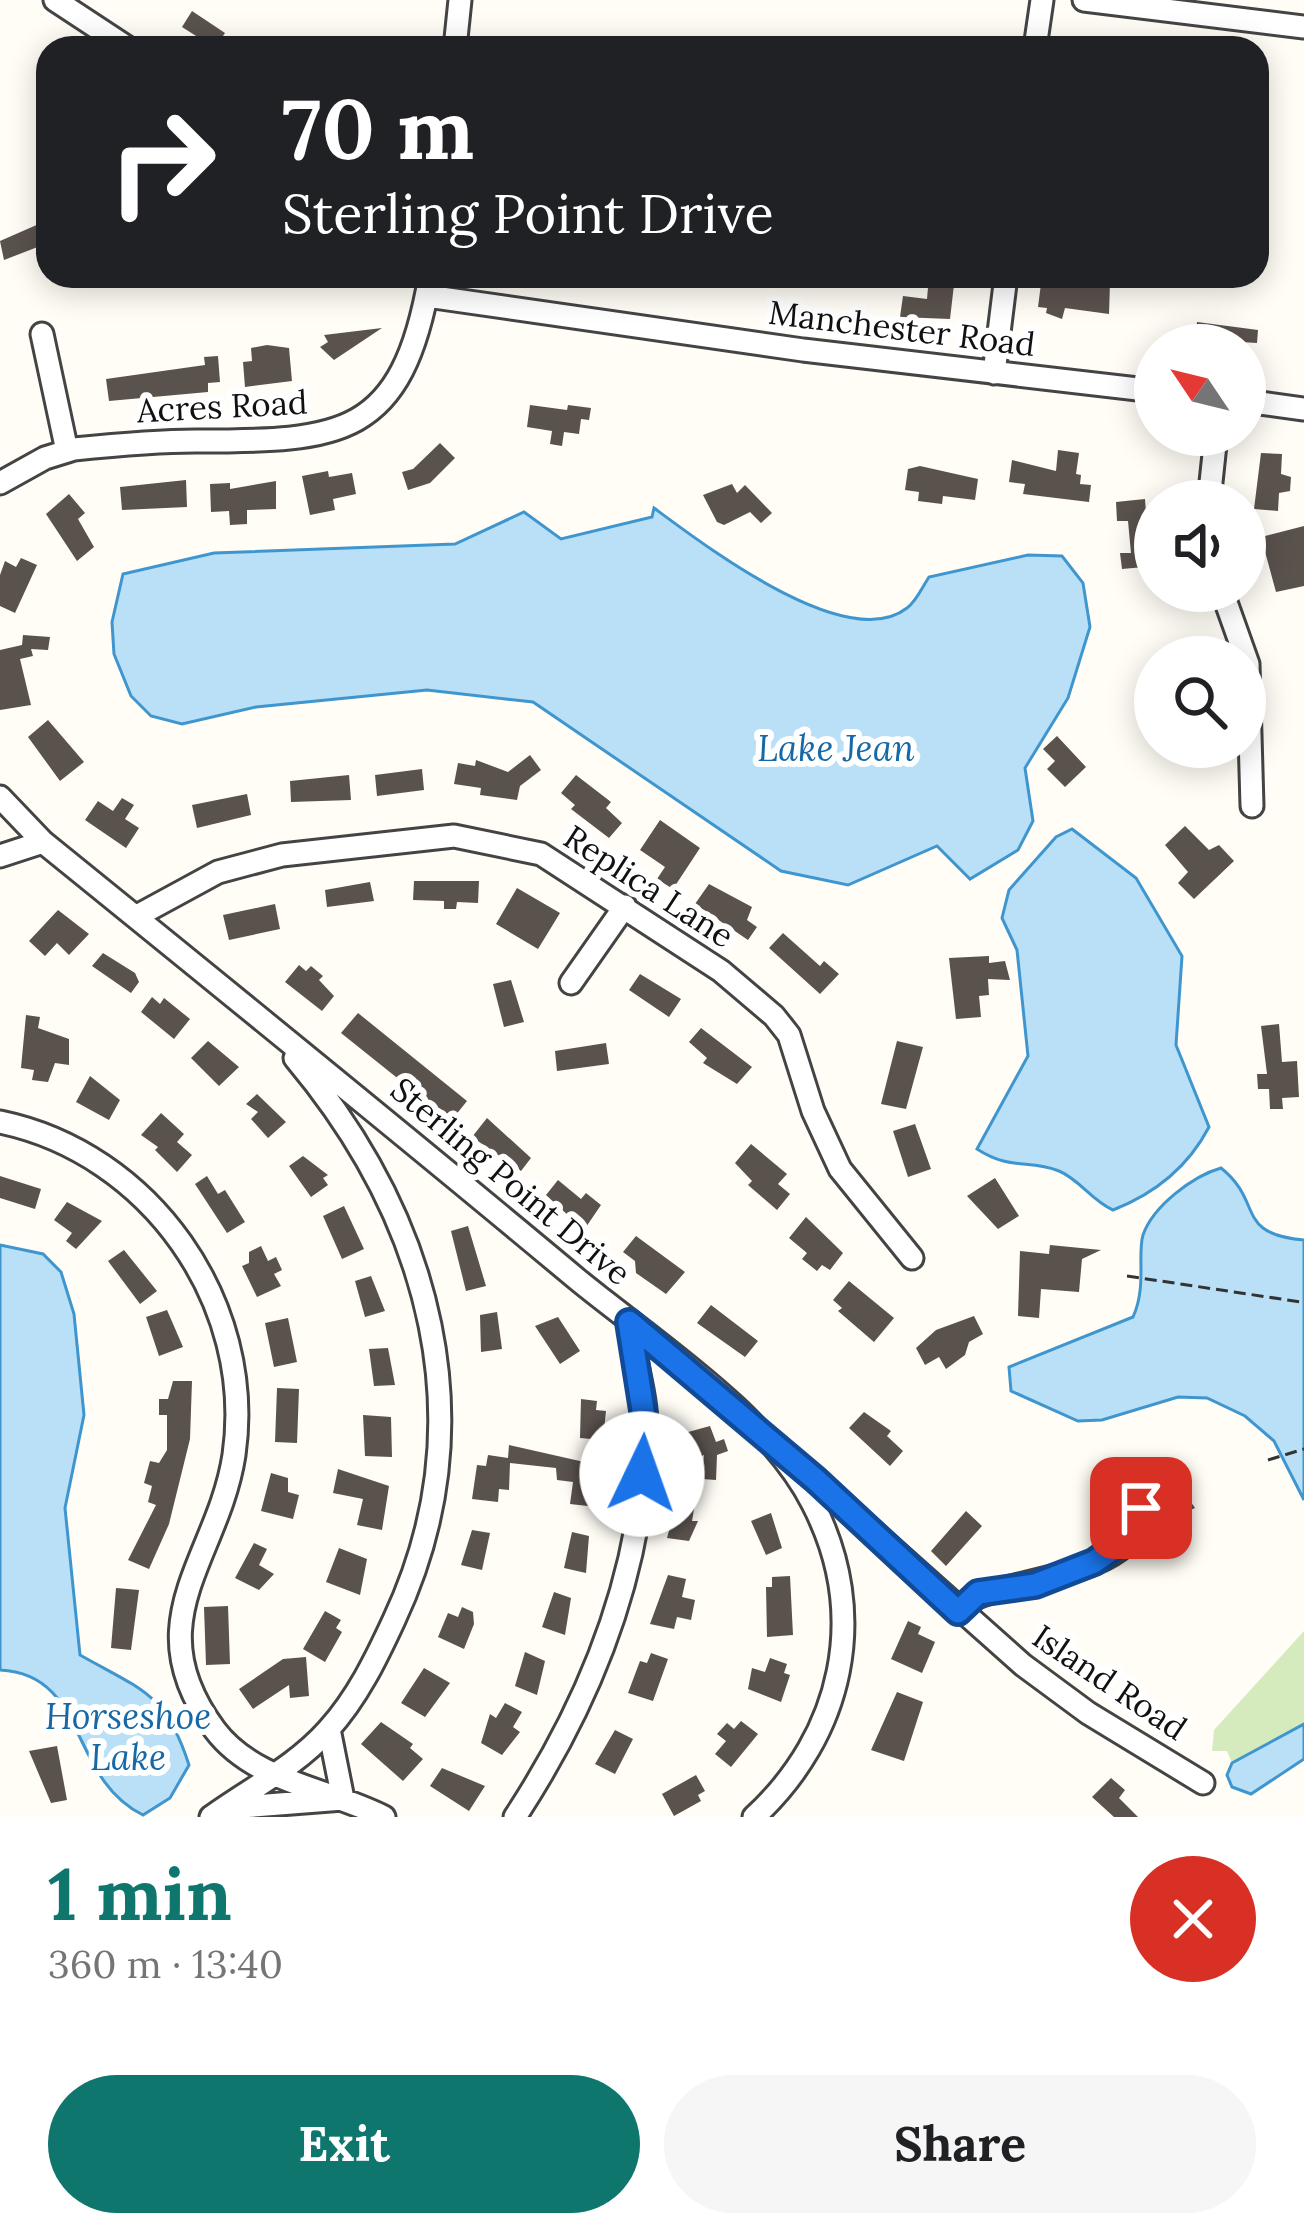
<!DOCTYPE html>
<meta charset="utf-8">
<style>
body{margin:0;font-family:Lora,serif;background:#f6f6f6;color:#202124;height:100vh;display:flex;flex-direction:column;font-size:45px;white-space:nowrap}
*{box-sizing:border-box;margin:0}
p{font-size:39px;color:#757577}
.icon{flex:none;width:66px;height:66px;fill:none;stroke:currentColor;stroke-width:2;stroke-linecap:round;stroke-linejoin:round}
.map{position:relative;height:1817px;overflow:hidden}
.details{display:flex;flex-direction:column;background:#fff;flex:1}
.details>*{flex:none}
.guide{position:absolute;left:36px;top:36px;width:1233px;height:252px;border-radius:36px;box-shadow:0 6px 30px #0003;background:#202124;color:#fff;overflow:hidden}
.needle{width:78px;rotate:305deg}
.fabs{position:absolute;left:1134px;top:324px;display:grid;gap:24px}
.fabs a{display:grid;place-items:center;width:132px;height:132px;border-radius:50%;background:#fff;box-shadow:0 6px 30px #0003;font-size:60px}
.pin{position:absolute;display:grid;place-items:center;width:102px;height:102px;color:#fff;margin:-51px;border-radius:24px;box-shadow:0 6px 18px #0006}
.me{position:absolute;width:132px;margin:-66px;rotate:3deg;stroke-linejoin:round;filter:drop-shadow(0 0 9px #0008)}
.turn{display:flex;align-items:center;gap:42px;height:252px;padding:0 48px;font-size:54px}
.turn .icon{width:156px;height:156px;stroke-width:2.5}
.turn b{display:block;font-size:84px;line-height:102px}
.round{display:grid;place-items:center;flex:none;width:126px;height:126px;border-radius:63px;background:#f6f6f6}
.headline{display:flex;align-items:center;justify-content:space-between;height:204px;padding:0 48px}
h1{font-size:72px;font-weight:800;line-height:90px;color:#0f766e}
.action{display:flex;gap:24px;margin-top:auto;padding:24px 48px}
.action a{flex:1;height:138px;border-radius:72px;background:#0f766e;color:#fff;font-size:48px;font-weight:800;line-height:138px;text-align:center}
.action a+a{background:#f6f6f6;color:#202124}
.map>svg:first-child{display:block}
.green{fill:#d5ebbd}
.water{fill:#b9e0f7;stroke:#3f96cf;stroke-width:3}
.building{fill:#5a524d}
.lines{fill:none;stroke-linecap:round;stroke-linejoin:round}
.minor-casing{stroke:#444;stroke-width:27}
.path{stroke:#333;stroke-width:3;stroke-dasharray:12 6;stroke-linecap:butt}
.minor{stroke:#fff;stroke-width:21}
.route-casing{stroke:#114b97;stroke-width:30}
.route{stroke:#1a73e8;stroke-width:21}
.labels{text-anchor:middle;stroke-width:12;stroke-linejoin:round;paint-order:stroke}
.street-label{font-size:33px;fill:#111;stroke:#fff}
.water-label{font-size:36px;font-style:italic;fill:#1768a6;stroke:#fff}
</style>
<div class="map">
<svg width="1304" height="1817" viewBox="0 0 1304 1817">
<rect width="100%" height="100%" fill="#fffdf5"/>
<path class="green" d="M1304 1631V1724L1232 1763 1227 1751H1212L1214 1730Z"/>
<path class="water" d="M654 508C703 544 847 655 907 608 916 602 923 586 929 577L1028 555 1062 556 1083 583 1090 627 1068 698 1025 768 1033 821 1018 850 970 879 937 846 848 885 781 871 533 702 427 690 256 707 182 724 151 716 131 696 114 654 112 622 123 574 214 553 455 544 524 512 561 539 652 517Z
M1072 829 1136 878 1182 956 1176 1045 1209 1127C1188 1167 1154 1194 1113 1210 1092 1201 1079 1179 1059 1171 1028 1159 1011 1171 977 1149L1028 1056 1017 950 1002 918 1009 890 1056 837Z
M1221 1168C1264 1202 1234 1234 1304 1240V1500L1274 1441 1245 1416 1207 1398 1178 1397 1102 1420 1078 1421 1011 1391 1009 1367 1133 1317C1147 1286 1137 1255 1143 1235 1153 1206 1193 1176 1221 1168Z
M0 1245 43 1254 61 1272 74 1314 84 1415 65 1508 80 1655C142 1690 166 1693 189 1765L170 1798 143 1815C68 1778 88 1674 0 1670Z
M1304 1724V1759L1251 1794 1232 1787 1227 1775 1232 1763Z"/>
<path class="building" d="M192 11 225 33 215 48 182 27Z
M48 220V243L4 260 0 241Z
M929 276H955L950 319 900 317 903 296 927 299Z
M1042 276 1110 282 1109 314 1065 308 1062 319 1046 313 1047 308 1038 307Z
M1197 322 1258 330 1257 343 1195 339Z
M382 328 334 360 320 347 328 342 324 335Z
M267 345 289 348 292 381 245 387 243 362 252 361 251 348Z
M218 356 220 382 208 383V392L109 401 106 379 205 365 204 357Z
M530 405 567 410 568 405 591 408 589 420 581 419 579 434 564 432 562 446 550 444 552 431 527 427Z
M440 443 455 458 430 483 408 490 402 472 413 469Z
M1058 450 1079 453 1076 474 1081 475 1080 484 1091 485 1089 502 1023 494 1025 484 1009 482 1012 460 1056 471Z
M1261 453 1282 454 1281 474 1291 477 1290 491 1279 493 1278 511 1254 509Z
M920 466 978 479 975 500 943 496 942 504 918 501 919 492 905 490 908 469Z
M328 471 329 477 352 473 356 494 333 499 335 510 310 515 302 476Z
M186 480 187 507 122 510 120 487Z
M276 481V509L247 510V524L230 525 229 511 211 512 210 484 230 483V489Z
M732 484 737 493 745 485 772 513 761 523 750 512 724 525 717 522 703 495Z
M69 494 85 513 78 519 94 547 77 561 46 514Z
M1145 499 1147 527 1155 526V566L1122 569 1120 553H1131L1128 521H1117L1116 502Z
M1304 526V586L1276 592 1261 537Z
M21 558 37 565 15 613 0 606V575L5 561 16 567Z
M23 635 50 637 48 650 31 649 33 656 20 659 31 705 0 710V650L22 645Z
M48 720 84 762 60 781 28 737Z
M1057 736 1086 767 1065 787 1047 769 1055 761 1043 749Z
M530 755 541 770 520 786 517 800 480 795 481 788 454 784 458 763 475 766 476 760 508 772Z
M422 769 424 790 377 796 375 775Z
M349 775 351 800 291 802 290 781Z
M576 775 611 802 606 808 622 823 609 838 571 809 575 805 561 793Z
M247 794 251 815 197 828 192 805Z
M122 798 134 805 125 819 139 828 126 848 85 820 98 801 113 811Z
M660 820 700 848 673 889 657 879 665 867 640 850Z
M1185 826 1209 850 1219 845 1234 861 1194 899 1178 883 1188 872 1165 845Z
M414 881H479L478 903 457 902 456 909H444V901L413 900Z
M370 882 374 901 327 907 325 890Z
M709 884 752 907 747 920 757 927 748 940 695 904Z
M517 888 560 913 538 949 496 924Z
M275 904 280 929 229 940 223 915Z
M58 910 89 934 69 955 57 943 45 956 29 941Z
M783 933 820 966 824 961 839 974 820 994 769 948Z
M103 953 135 973 139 982 131 993 92 966Z
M989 956V963L1005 961 1010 980 988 979 989 995 979 996 981 1017 956 1019 949 958Z
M299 965 306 971 311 966 323 976 319 980 334 996 322 1011 285 982Z
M640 974 681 999 669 1017 629 990Z
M511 980 524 1022 504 1027 493 984Z
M152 997 160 1004 164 998 190 1019 174 1039 141 1012Z
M358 1013 467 1101 451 1121 341 1033Z
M26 1015 40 1017 38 1028 69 1039V1065L55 1063 48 1082 32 1080 34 1070 21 1068Z
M1279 1024 1282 1062 1297 1061 1299 1097 1282 1098 1283 1109H1270L1269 1089H1258L1257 1074H1267L1261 1026Z
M701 1028 752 1067 737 1084 703 1063 707 1058 689 1042Z
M208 1041 239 1067 219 1086 191 1058Z
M897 1041 923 1047 906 1109 881 1104Z
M606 1043 609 1064 557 1071 555 1051Z
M90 1076 120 1100 109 1120 76 1102Z
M257 1094 286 1122 268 1138 251 1119 258 1112 246 1104Z
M161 1113 184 1134 177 1142 192 1155 177 1172 155 1150 158 1147 141 1135Z
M487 1118 531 1158 521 1171 472 1137Z
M915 1124 931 1169 908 1177 893 1131Z
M751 1144 787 1174 778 1184 790 1194 777 1210 748 1185 752 1181 735 1163Z
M303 1156 328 1175 323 1178 328 1185 311 1197 289 1166Z
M0 1176 41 1189 35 1209 0 1198Z
M207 1176 218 1194 225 1190 245 1222 227 1233 195 1184Z
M995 1178 1019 1216 998 1229 967 1196Z
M558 1180 581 1199 586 1193 601 1205 584 1230 546 1195Z
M67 1202 102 1221 76 1249 66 1241 72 1233 54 1220Z
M344 1206 364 1249 342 1259 323 1216Z
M806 1217 843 1253 830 1270 822 1265 817 1271 802 1259 807 1253 789 1238Z
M468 1226 486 1286 466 1291 451 1231Z
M636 1236 685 1272 666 1294 636 1273 635 1261 623 1252Z
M1050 1245 1101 1250 1082 1259 1079 1292 1041 1289 1039 1318 1018 1316 1020 1251 1049 1254Z
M261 1246 268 1261 276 1257 282 1270 274 1274 281 1286 257 1297 242 1266 249 1263V1252Z
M124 1250 157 1291 140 1304 108 1261Z
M371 1276 385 1311 365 1317 355 1281Z
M849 1281 894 1318 874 1342 838 1311 842 1308 833 1300Z
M711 1305 758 1341 745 1357 697 1323Z
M167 1310 183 1347 159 1356 146 1317Z
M497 1312 502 1349 481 1352 480 1315Z
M974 1316 983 1334 969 1342 965 1355 946 1369 939 1357 925 1365 916 1348 936 1330Z
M558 1317 580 1351 560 1364 535 1326Z
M288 1318 297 1362 274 1367 265 1323Z
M388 1348 395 1385 374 1386 369 1349Z
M173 1381H192L190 1439 169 1524 149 1569 128 1560 156 1505 148 1502 152 1486 144 1483 150 1461 159 1463 167 1450V1415H159V1399H168Z
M277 1388 299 1389 297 1443 275 1442Z
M581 1399 597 1401 596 1410 606 1411 603 1440 580 1438Z
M864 1412 891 1431 887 1436 903 1451 890 1466 849 1428Z
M363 1415 391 1417 392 1457 365 1456Z
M710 1426 716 1442 724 1439 728 1451 717 1455 716 1480 702 1479 704 1455 680 1464 670 1437Z
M509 1445 593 1464 592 1473 601 1474 597 1507 570 1504 573 1482 557 1480 556 1468 510 1463 509 1490 499 1489 498 1502 472 1499 477 1465 486 1466 488 1455 508 1458Z
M338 1469 389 1486 382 1530 357 1525 363 1499 333 1493Z
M271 1473 288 1478V1492L299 1495 293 1519 261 1511Z
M1171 1473 1195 1508 1170 1519 1151 1479Z
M677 1501 695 1503 692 1521H698L689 1541 667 1538Z
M966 1511 982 1526 946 1566 931 1551Z
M771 1513 782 1548 766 1555 751 1521Z
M472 1530 490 1533 482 1570 461 1565Z
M572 1532 589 1536 586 1573 564 1568Z
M254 1543 267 1549 259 1565 274 1574 259 1590 235 1578Z
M339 1548 367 1559 360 1595 326 1582Z
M668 1575 686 1579 682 1597 695 1600 691 1620 677 1617 674 1629 650 1624Z
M790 1576 793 1635 767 1637 766 1587H772V1577Z
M116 1588 139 1590 131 1650 111 1648Z
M554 1592 571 1598 565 1635 542 1627Z
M228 1606 230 1664 206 1665 204 1607Z
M462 1607 473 1612 474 1624 464 1649 438 1637 448 1613 458 1617Z
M325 1611 341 1620 336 1628 342 1632 325 1662 303 1649Z
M908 1621 921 1627 918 1634 935 1642 922 1673 891 1659Z
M525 1652 545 1661 537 1695 515 1686Z
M651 1653 668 1659 653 1701 628 1693 640 1661 647 1663Z
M306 1657 309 1696 290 1698 289 1685 253 1709 239 1689 283 1659Z
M770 1658 787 1664 784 1673 790 1675 781 1702 748 1689 752 1668 765 1672Z
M424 1668 450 1683 425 1717 401 1703Z
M897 1692 923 1702 904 1761 871 1750Z
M505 1703 522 1712 513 1727 520 1732 502 1755 481 1743 490 1714 496 1718Z
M741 1721 758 1734 731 1767 715 1754 726 1741 717 1734 727 1723 734 1729Z
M381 1722 413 1744 410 1748 423 1759 403 1781 361 1744Z
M615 1730 633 1739 615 1774 595 1764Z
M57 1746 67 1800 51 1803 29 1751Z
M442 1768 485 1786 469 1811 430 1786Z
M696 1775 705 1791 698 1795 701 1801 674 1816 662 1794Z
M1111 1778 1125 1790 1119 1798 1138 1817H1114L1092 1797Z"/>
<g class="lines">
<g class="minor-casing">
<path id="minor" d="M55 0 128 48
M1084 0 1304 27
M455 48 460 0
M1035 48 1042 0
M427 296 803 350 1155 391
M42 334 67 451
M994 373 1006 276
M1245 401 1304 409
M0 483 45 458 74 449C114 445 154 441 195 441 341 441 402 439 430 276
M1209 501 1216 435
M1222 591 1248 664 1252 806
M0 797 43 842C222 987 401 1132 578 1280 655 1343 768 1415 813 1504 870 1615 843 1735 754 1817
M0 856 43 842
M137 916 218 872 282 855 454 836 541 854 721 971 774 1016 789 1035 813 1111 840 1169 912 1258
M571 983 625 906
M0 1122C150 1153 256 1303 234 1455 218 1559 134 1621 215 1730 254 1782 330 1789 384 1817
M796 1463 1023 1665 1088 1713 1203 1783
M958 1612C975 1577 1113 1588 1143 1522L1135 1501 1121 1495
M229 1808 343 1799 329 1729
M211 1817C251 1788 295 1767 328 1730 357 1698 376 1659 394 1620 487 1422 430 1219 295 1058
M515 1817C591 1701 643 1571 646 1431 647 1394 633 1358 629 1322"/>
</g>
<path class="path" d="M1127 1276 1301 1302
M1268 1460 1304 1449"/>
<use href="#minor" class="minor"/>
</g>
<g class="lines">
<g class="route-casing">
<path id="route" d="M642 1474 646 1429 629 1322 816 1480 958 1612 978 1593 1035 1585 1094 1562 1139 1530 1141 1508"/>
</g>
<use href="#route" class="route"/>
</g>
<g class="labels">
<g class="street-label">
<text transform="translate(902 328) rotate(7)" y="12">Manchester Road</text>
<text transform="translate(222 406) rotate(-3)" y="12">Acres Road</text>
<text transform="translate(649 886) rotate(33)" y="12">Replica Lane</text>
<text transform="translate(511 1181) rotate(40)" y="12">Sterling Point Drive</text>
<text transform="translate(1110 1682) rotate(34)" y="12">Island Road</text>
</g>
<g class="water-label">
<text x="836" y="761">Lake Jean</text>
<text x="128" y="1729">Horseshoe<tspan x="128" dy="41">Lake</tspan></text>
</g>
</g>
</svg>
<div class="fabs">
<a><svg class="needle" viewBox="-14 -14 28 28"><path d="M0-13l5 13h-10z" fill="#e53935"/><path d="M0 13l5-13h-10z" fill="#757577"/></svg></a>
<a><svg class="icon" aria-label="sound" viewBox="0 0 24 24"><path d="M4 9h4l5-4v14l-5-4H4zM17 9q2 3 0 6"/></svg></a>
<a><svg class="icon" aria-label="search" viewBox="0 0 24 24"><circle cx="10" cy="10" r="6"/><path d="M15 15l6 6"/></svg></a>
</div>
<div class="pin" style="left:1141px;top:1508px;background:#d93025"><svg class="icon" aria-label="arrive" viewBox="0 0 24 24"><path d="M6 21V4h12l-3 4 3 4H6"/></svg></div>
<svg class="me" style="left:642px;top:1474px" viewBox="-20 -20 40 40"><circle r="19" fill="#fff"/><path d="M0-13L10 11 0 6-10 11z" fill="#1a73e8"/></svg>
<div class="guide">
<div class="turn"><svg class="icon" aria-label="right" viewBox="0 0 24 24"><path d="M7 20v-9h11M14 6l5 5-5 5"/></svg><div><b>70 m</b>Sterling Point Drive</div></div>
</div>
</div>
<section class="details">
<div class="headline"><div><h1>1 min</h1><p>360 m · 13:40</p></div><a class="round" style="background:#d93025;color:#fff"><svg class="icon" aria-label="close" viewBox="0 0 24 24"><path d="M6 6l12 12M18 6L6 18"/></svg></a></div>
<div class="action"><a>Exit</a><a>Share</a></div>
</section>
